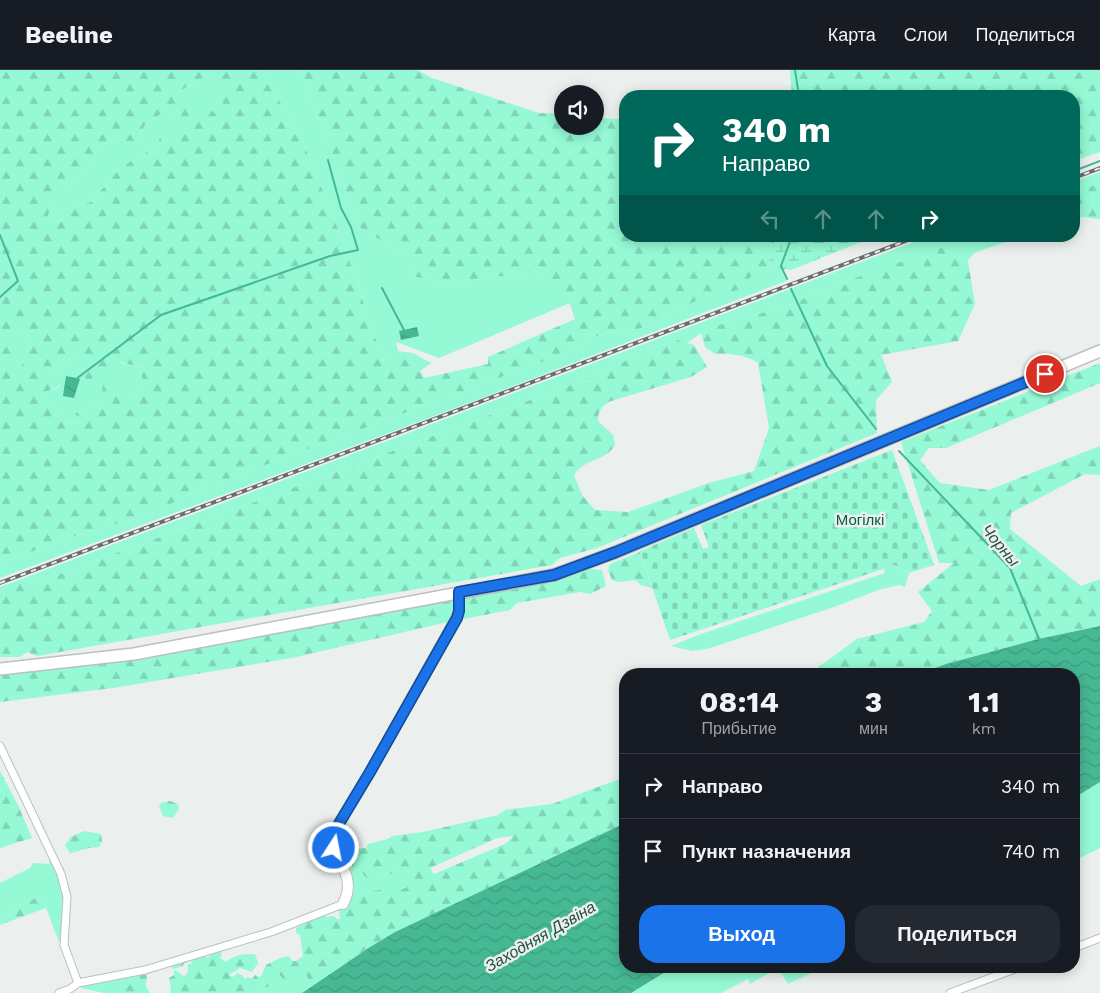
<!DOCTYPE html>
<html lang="ru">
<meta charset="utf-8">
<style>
body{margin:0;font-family:"Work Sans",sans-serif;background:#242831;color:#f1f3f6;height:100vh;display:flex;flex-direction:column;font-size:19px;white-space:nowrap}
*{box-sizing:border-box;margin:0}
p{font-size:16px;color:#9ea1a6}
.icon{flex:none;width:28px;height:28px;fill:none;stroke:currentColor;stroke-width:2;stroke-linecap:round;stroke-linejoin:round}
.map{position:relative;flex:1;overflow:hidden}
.panel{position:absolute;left:619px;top:598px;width:461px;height:305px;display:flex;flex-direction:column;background:#171b24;border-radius:20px;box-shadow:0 2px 12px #0003}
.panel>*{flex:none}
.banner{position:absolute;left:619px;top:20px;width:461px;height:152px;border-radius:20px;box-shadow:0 2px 12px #0003;background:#00695c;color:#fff;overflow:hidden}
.fabs{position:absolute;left:554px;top:15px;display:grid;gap:10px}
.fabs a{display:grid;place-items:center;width:50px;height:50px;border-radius:50%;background:#171b24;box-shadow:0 2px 12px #0003;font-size:25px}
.pin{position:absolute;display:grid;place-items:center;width:42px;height:42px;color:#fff;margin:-21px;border:2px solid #fff;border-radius:50%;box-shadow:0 1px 5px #0007}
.me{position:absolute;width:55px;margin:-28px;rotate:11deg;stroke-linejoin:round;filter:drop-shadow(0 0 4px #0008)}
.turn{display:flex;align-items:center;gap:18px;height:105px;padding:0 20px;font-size:22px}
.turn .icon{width:65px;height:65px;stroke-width:2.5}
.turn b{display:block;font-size:35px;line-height:42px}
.lanes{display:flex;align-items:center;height:48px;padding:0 20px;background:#0003;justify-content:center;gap:25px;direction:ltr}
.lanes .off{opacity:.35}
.eta{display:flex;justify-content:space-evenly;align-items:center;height:85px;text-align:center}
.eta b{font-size:30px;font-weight:700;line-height:35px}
.cta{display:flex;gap:10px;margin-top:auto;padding:10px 20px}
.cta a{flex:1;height:58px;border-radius:20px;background:#1a73e8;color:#fff;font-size:20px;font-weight:700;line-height:58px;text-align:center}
.cta a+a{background:#242831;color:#f1f3f6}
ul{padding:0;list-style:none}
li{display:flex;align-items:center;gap:15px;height:65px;padding:0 20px;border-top:1px solid #363941}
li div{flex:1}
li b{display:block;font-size:19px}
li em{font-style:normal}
header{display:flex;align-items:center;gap:30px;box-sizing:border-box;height:70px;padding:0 25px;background:#171b24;border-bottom:1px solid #363941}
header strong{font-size:24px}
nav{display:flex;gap:28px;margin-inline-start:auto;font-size:18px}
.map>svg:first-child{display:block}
.green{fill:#94f9d4}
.forest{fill:url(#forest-firs);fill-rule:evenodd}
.wetland{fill:url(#wetland-marsh)}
.cemetery{fill:url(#cemetery-stones)}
.water{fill:url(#water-waves)}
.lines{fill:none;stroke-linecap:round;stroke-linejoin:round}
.stream{stroke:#46b893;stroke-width:2}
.street-casing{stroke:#bcc0be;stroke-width:9}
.secondary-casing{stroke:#bcc0be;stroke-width:12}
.primary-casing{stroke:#bcc0be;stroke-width:14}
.street{stroke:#fff;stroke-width:7}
.secondary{stroke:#fff;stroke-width:10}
.primary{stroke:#fff;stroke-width:11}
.rail-casing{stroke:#696d6b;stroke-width:4}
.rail{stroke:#ebf0ee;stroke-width:2;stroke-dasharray:5.5;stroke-linecap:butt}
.route-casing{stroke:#114b97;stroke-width:12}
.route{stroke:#1a73e8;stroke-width:9}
.labels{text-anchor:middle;stroke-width:5;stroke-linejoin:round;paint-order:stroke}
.park-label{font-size:15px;fill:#006048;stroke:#ebf0ee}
.water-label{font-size:16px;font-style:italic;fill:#225141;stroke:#ebf0ee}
</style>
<header>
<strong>Beeline</strong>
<nav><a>Карта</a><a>Слои</a><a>Поделиться</a></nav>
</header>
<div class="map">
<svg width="1100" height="923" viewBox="0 0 1100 923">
<defs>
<pattern id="forest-firs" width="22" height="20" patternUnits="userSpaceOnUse" patternTransform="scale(1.25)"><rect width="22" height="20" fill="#94f9d4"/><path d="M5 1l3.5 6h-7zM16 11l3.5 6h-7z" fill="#7ed4b5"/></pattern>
<pattern id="wetland-marsh" width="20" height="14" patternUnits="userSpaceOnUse" patternTransform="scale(1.25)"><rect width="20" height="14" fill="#94f9d4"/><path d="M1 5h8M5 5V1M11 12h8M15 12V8" fill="none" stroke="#7ed4b5"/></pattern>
<pattern id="cemetery-stones" width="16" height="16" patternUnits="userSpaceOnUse" patternTransform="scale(1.25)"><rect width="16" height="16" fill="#94f9d4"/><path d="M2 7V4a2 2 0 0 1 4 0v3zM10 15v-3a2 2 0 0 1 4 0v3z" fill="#7ed4b5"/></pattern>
<pattern id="water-waves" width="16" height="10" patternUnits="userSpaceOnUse" patternTransform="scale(1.25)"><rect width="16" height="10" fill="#46b893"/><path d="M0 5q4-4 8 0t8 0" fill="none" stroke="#3c9d7e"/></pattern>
</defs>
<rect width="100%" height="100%" fill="#ebf0ee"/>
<path class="green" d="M260 0H301L359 157 401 182 416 207 452 213 538 201 570 233 439 288 396 272 398 281 383 291 344 174 300 64Z
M206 6 217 7 226 42 218 46 194 40 178 22Z
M166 40 177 51V59L156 77 121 97 91 132 64 140 63 150 49 152 48 144 70 115 84 104 97 80 117 67 126 71H136L145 55Z
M1100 102V113L1074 122V112Z
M930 166H969L968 176 974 183 968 191 962 182 847 211 778 239 729 251 701 263 687 273 675 269 576 313 36 513 27 507Z
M774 198 781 199 786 211 490 325 0 508V493L87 462 143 447 206 417 574 280 586 270 621 258 636 260 669 247 674 242 698 230H707L753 203 771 206Z
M14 257 31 266 17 313 11 301 5 266Z
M76 283 143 298 141 314 125 330 112 311 101 334 75 343 80 352 65 354 57 335 42 332 41 324 60 317 54 305Z
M895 495 909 503 905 517 899 515 878 520 837 536 707 579 692 581 671 576 701 564 885 503 884 498Z
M1100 712V778L1074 791V728Z
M336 777 341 779V781L352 794 354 801 358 799 365 805 381 803 393 804 412 790 430 797 401 820 363 822 345 837 350 816Z
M50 785 60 808 65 827 62 871 59 872 42 827 26 831 0 847V813L30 798 33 793 49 794Z
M675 896H827L788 914 778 898 750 914 748 909 721 923H631Z
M279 903 307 904 309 918 302 923H259L260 920 275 914Z
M121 908 124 923H104L81 918 83 915Z"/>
<path class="forest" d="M0 0H260L300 64 344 174 383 291 398 281 413 283 431 293 420 301 424 308 488 294V287L575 249 570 234 538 201 452 213 416 207 401 182 359 157 301 0H417L432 8 539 43 562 44V56H595V47L625 50V166H769L772 174 768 197 774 198 771 207 764 208 753 203 743 218 707 230H698L674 242 669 247 636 260 621 258 586 270 574 280 206 417 143 447 87 462 0 493ZM206 6 217 7 225 42 218 46 206 36 195 40 190 27 178 22ZM166 40 177 51 176 59 163 61 156 77 121 97 91 132 64 140 63 150 49 152 48 144 70 115 84 104 97 80 117 67 126 71H136L145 55ZM14 257 31 266 17 312 11 301 17 285 5 266ZM76 283 86 310 112 304 120 292 143 298 141 314 126 329 112 311 103 312 101 334 75 343 80 352 65 354 57 335 42 332 41 324 60 316 54 305Z
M790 0H1100V82L1074 91V26H792Z
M1100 113V149C1091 149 1082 145 1074 148V122Z
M969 166H1022L974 183 968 176Z
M951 174 962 182 968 191 975 234 958 271 881 285 892 312 876 330 877 363 597 478 560 488 552 495 37 586 27 582 20 587H0V517L27 507 36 513 576 313 675 269 694 275 707 297 691 307 608 332C601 338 598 341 598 351L613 365 615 375C605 392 585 388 574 405L582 425 595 440 628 442 709 413 754 401 769 358 758 293C748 285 728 283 715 284L705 277 701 263 729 251 778 239 847 211Z
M1100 293V313L946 378H929L920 390 940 413 989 420 1100 376V405L1085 404 1011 443 1010 459 1081 516 1100 509V556L1038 569 946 594 919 604H809L857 569 924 552 932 541 918 522 954 493H939L901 372Z
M640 482 652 518 641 515 635 510 618 512 612 510 608 500 610 494Z
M589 499 602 500 606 516 590 524 580 522 517 533 510 540 464 549 461 545 463 528 556 509Z
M456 529 457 540 452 551 292 588 113 618 0 632V605L135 589Z
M0 701 18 735 32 768 0 778Z
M625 707V753L395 862 370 877 309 918 307 905 295 912 284 910 279 904 275 914 260 920 259 923H170L171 919 169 908 174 905V901L176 900 184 907 188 902V895L192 893 191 891 184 893 183 896 173 899 169 894 203 884 208 888 210 885 221 881 222 884 220 888 226 892C235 884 244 884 255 884L258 893 252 902 240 898 229 905 233 907 237 903 242 905 245 909 247 907 252 909 255 905 259 907 261 906 266 895 280 888 289 886 292 891H296L303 886 300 865 296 863V858L323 844 326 847 334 846 337 849H340L339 840 363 822 398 818 401 820 406 817 405 809 408 803 429 797 412 790 409 793V800L402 803 398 800 393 804 375 803 374 808 368 809 358 799 352 801V794L345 790 346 786 340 781 341 779 366 778 368 774 388 769 392 766 423 762 498 745 505 740 552 734ZM514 766 505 774 434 804 430 798 497 768Z
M170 731 178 734 179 739 173 748 163 746 159 736 161 733Z
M84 761 101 764 102 771 99 777C89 777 80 781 70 783L65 775 71 767Z
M42 827 46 838 0 855V847L26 831Z
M142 902 147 906 146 916 150 923H124L117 911 121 908Z"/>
<path class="wetland" d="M769 166H876L791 200 768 197 772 174Z"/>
<path class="cemetery" d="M892 380 934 495 909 503 895 495 670 570 640 481 694 458 703 479 709 477 701 455Z"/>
<path class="water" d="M417 257 419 266 401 270 399 261Z
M66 306 80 309 74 328 63 326Z
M1100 556V712L1074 728V604H919L946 594 1038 569Z
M625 753V896H675L631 923H302L370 877 395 862Z"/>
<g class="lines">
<path class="stream" d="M795 0 799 26
M1074 101 1100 91
M0 165 18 211 0 227
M787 209 781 196 792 166
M382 218 404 260
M791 219 827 296 876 359
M76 309 161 245 330 186 358 180 351 157 341 138 328 90
M899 381 1010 498 1039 569"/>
<g class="street-casing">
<path id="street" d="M0 676 61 804 67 827 64 875 78 913
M1074 878 1100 868
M59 923 70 919 78 913 145 900 218 878 271 862 343 834
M950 923 1023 896"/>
</g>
<g class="secondary-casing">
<path id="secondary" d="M343 834C360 803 327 787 334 762L370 702 457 547 459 541V522"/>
</g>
<g class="primary-casing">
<path id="primary" d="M0 599 134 584 554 505 616 482 1100 281"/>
</g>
<use href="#street" class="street"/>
<use href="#secondary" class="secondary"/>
<use href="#primary" class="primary"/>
<g class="rail-casing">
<path id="rail" d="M1074 108 1100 98
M0 513 919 166"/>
</g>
<use href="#rail" class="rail"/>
</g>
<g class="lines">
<g class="route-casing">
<path id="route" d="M334 778 332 771 334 762 370 702 457 548 459 541V522L554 505 616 482 1045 304"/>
</g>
<use href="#route" class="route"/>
</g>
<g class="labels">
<g class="park-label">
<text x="860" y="455">Могілкі</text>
</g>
<g class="water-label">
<text transform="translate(1001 475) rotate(50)" y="6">Чорны</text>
<text transform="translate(540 866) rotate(-30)" y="6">Заходняя Дзвіна</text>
</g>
</g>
</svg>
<div class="fabs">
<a><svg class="icon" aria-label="sound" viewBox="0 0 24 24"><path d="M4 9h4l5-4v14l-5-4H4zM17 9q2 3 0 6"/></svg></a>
</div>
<div class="pin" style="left:1045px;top:304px;background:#d93025"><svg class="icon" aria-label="arrive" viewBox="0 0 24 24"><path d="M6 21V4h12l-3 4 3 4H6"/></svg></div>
<svg class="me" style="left:334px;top:778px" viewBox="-20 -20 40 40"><circle r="17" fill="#1a73e8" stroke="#fff" stroke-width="3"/><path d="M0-11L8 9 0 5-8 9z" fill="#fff"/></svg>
<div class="banner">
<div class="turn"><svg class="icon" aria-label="right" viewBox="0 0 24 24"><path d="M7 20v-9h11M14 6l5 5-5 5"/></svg><div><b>340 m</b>Направо</div></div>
<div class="lanes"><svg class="icon off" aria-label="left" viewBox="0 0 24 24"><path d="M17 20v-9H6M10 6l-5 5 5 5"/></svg><svg class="icon off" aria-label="ahead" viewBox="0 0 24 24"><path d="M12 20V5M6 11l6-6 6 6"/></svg><svg class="icon off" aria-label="ahead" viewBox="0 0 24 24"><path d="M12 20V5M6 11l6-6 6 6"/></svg><svg class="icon" aria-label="right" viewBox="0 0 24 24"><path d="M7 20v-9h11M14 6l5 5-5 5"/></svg></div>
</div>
<section class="panel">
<div class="eta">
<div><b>08:14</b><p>Прибытие</p></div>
<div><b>3</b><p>мин</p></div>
<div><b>1.1</b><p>km</p></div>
</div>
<ul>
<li><svg class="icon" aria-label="right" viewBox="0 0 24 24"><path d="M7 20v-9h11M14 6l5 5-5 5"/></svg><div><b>Направо</b></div><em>340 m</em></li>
<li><svg class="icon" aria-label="arrive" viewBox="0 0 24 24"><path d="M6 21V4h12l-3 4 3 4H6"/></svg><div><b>Пункт назначения</b></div><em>740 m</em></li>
</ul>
<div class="cta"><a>Выход</a><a>Поделиться</a></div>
</section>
</div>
